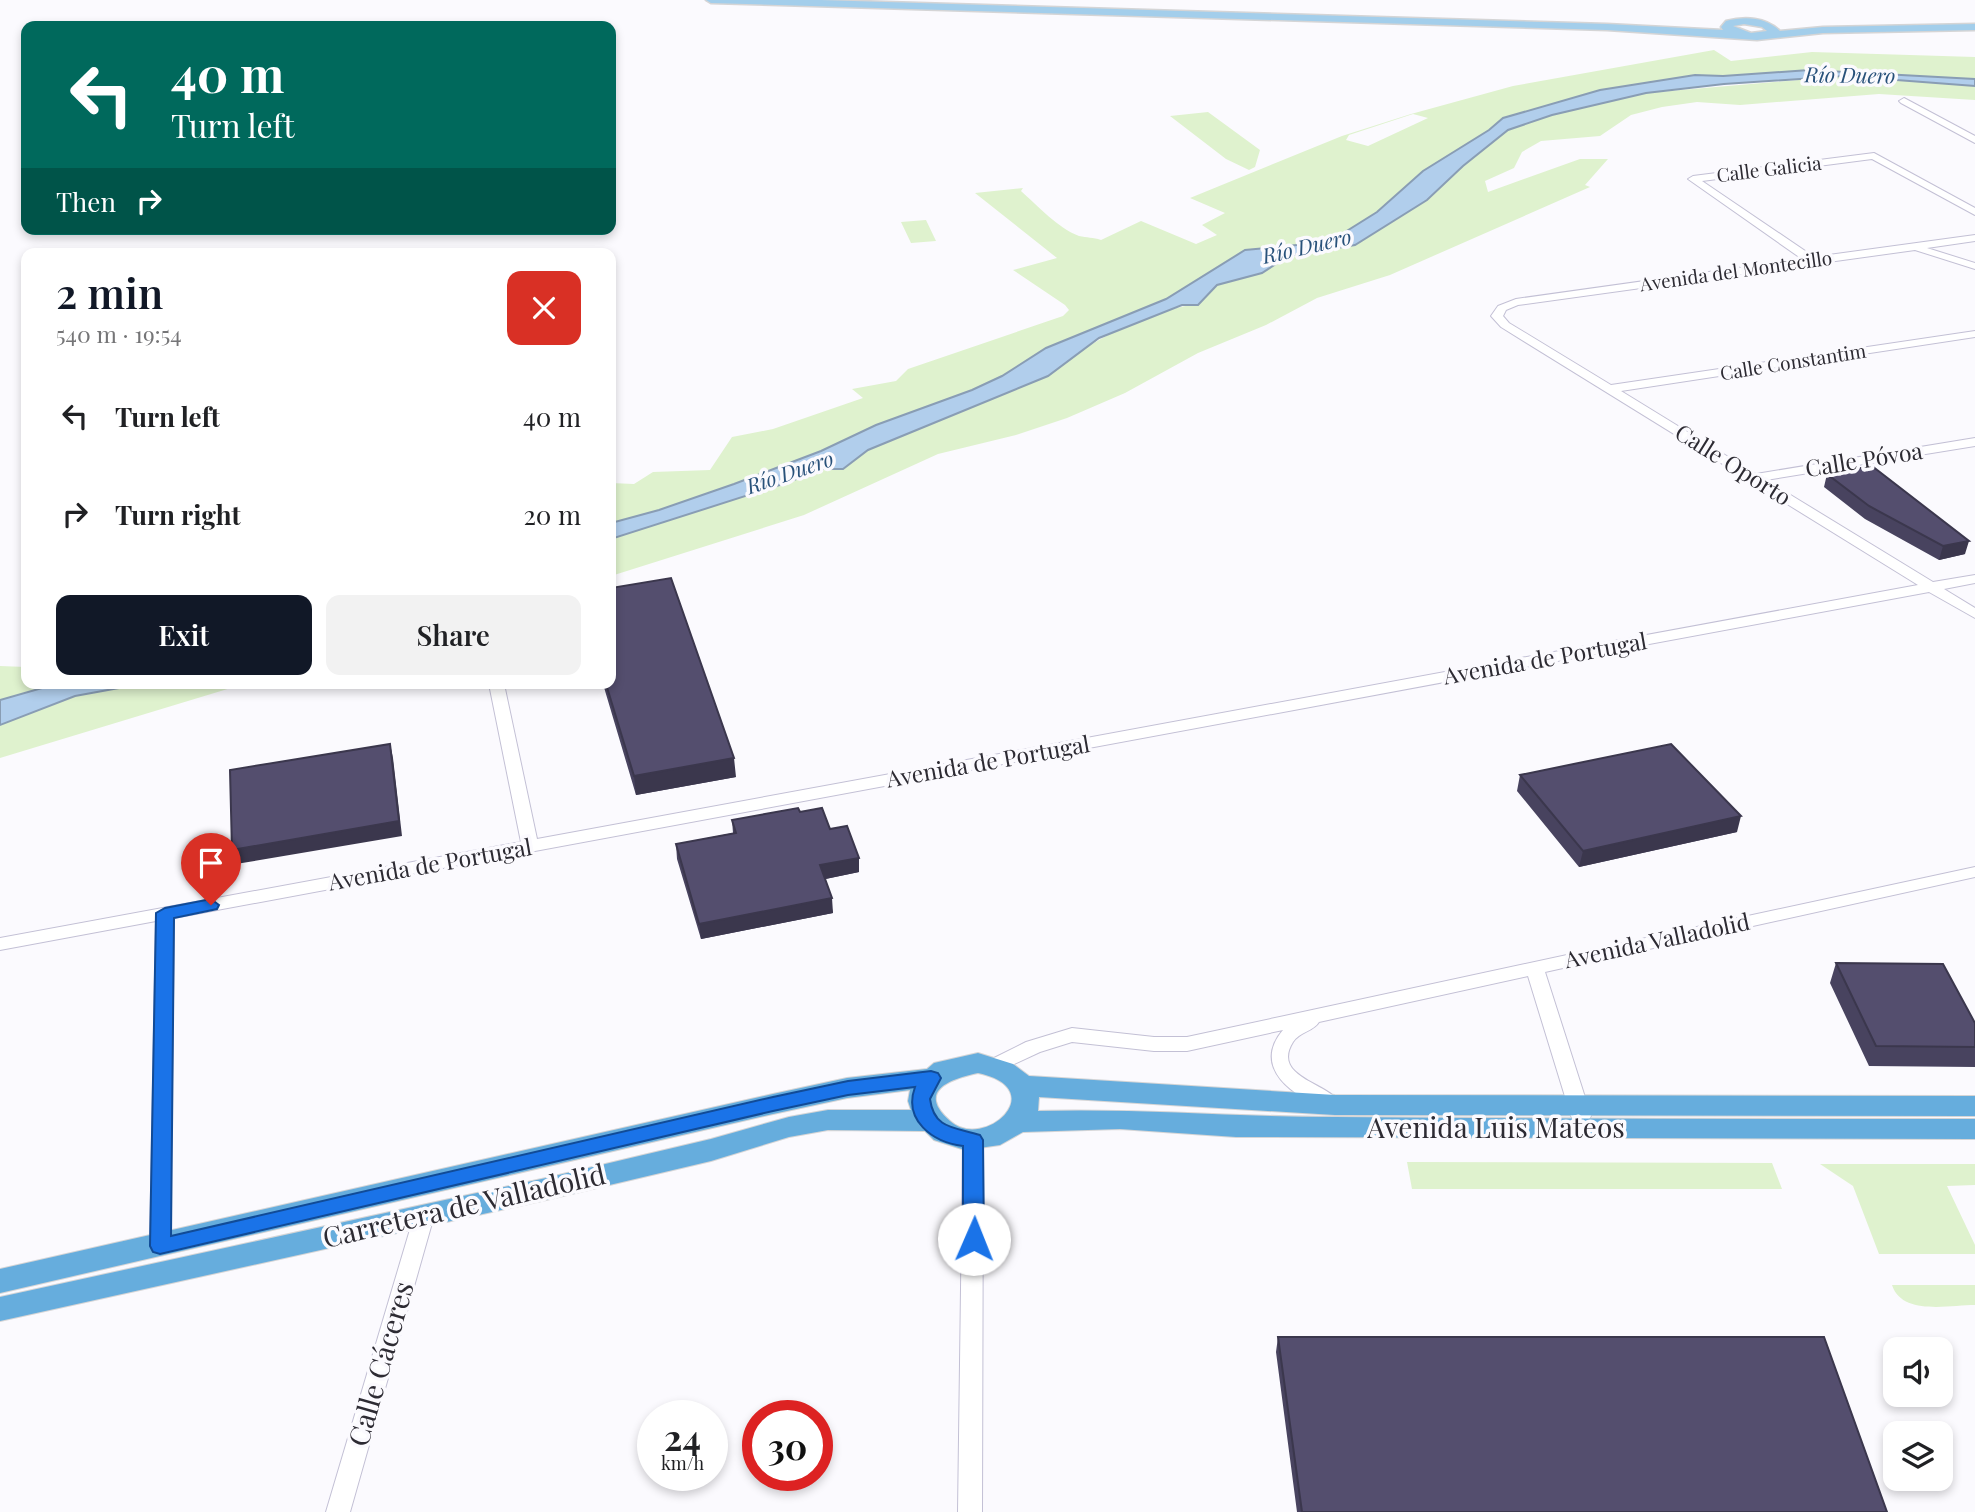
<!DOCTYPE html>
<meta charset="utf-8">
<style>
body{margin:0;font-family:"Playfair Display",serif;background:#f2f2f2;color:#202124;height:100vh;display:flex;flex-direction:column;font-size:26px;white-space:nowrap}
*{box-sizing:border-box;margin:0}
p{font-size:23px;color:#757577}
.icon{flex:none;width:38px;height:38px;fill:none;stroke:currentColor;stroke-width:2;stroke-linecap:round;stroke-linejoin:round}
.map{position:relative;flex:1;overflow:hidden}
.details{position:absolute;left:21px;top:248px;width:595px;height:441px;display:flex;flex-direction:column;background:#fff;border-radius:14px;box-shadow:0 4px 10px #0003}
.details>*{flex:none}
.hud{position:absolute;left:21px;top:21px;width:595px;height:214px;border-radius:14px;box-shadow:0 4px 10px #0003;background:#00695c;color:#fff;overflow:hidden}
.fabs{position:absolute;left:1883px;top:1337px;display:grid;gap:14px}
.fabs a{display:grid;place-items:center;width:70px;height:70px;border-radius:14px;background:#fff;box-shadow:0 4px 10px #0003;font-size:35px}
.speed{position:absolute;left:637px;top:1400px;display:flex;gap:14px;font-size:35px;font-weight:700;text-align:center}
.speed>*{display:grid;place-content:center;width:91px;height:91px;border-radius:50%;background:#fff;box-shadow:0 4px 10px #0003;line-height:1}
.speed small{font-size:18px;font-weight:400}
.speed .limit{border:10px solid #d22;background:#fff;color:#111}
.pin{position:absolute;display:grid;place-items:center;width:60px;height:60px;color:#fff;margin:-72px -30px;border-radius:50% 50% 50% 0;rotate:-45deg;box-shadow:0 0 7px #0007}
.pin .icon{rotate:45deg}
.me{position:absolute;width:77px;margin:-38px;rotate:1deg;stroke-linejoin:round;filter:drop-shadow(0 0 5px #0008)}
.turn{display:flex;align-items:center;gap:24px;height:147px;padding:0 35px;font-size:32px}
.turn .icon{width:91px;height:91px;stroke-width:2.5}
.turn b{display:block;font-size:49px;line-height:60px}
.then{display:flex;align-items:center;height:66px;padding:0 35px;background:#0003;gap:14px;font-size:26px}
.round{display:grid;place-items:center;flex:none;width:74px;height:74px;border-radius:14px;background:#f2f2f2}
.overview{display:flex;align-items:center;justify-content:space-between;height:119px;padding:0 35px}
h1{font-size:42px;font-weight:600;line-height:52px;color:#111827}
.primary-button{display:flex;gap:14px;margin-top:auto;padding:14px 35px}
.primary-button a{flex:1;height:80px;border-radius:14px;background:#111827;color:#fff;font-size:28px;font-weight:600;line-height:80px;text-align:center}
.primary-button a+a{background:#f2f2f2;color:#202124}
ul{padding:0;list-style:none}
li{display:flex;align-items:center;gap:21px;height:98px;padding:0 35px}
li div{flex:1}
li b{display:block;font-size:26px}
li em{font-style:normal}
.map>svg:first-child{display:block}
.green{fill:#dff2ce;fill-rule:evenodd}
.water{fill:#b1ceec;stroke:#899db4;stroke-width:2}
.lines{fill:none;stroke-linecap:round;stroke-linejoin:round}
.minor-casing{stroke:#c3c0d5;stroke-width:2}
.major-casing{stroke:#d5d5d6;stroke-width:3}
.highway-casing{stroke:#d5d5d6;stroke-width:2}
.minor{fill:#fff;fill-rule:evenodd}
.major{fill:#a3ceeb;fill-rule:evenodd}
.highway{fill:#66addd;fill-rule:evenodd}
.wall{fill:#48435f}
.shaded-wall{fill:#3b374d}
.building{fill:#544e6e;stroke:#3b374d;stroke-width:2}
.route{fill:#1a73e8;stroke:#114b97;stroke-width:2}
.labels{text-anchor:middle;stroke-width:7;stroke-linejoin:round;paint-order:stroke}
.far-street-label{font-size:19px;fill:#2d2b33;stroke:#fbfafe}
.far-water-label{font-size:21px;font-style:italic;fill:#28517a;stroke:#fbfafe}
.street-label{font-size:23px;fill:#2d2b33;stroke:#fbfafe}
.near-street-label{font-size:28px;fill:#2d2b33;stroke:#fbfafe}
</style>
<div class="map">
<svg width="1975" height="1512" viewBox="0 0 1975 1512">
<rect width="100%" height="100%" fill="#fbfafe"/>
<path class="green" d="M1714 50 1731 61 1812 52 1975 57V79L1809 70 1723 76 1695 75 1600 90 1503 118 1489 130 1423 171 1377 212 1329 242 1245 250 1166 299 1046 348 1002 376 972 390 876 425 821 451 734 484 659 510 611 523V483L634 484 653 472 710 470 732 437 773 429 863 398 852 389 896 381 908 369 1063 316 1069 310 1065 305 1013 270 1057 258 975 193 1023 188 1021 191C1038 206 1058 228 1079 236 1087 238 1093 237 1101 240L1141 221 1196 244 1217 235 1202 225 1225 213 1190 198 1342 136 1411 114 1513 86ZM1413 114 1428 118 1368 146 1346 140 1349 135Z
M1844 76 1975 86V100L1879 94 1740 105 1697 102 1662 107 1631 115 1600 136 1541 141 1522 152 1514 168 1485 181 1488 192 1580 159H1608L1585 185 1590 187 1390 275 1317 298 1266 325 1198 353 1125 393 1067 418 1016 435 938 454 804 515 611 576V539L789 482 820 469H843L868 450 1075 355C1103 335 1164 305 1198 305L1217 285 1262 273 1288 256 1355 245 1427 200 1463 166 1508 130 1552 115 1646 93Z
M1208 112 1260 150 1255 167 1249 170 1226 159 1170 116Z
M926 220 936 241 911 243 901 222Z
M0 666 26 667V684H56L0 700Z
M141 684H244L0 758V725L75 696Z
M1407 1162 1772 1163 1782 1189H1412Z
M1820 1164H1975V1185L1947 1186 1975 1245V1254H1879L1853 1186Z
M1892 1285H1975V1305C1949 1305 1902 1316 1892 1285Z"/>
<path class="water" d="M1809 70 1975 79V86L1844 76 1724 84 1646 93 1552 115 1508 130 1463 166 1427 200 1355 245 1288 256 1262 273 1217 285 1198 305H1182L1099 338 1048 376 868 450 843 469H820L789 482 611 539V523L659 510 734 484 821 451 876 425 972 390 1002 376 1046 348 1166 299 1245 250 1329 242 1377 212 1423 171 1489 130 1503 118 1600 90 1695 75 1723 76Z
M56 684H141L75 696 0 725V700Z"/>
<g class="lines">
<g class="minor-casing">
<path id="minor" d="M1904 98 1975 136V143L1901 103 1899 101Z
M1874 153 1975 208V215L1872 159 1702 181 1814 257 1975 235V241L1927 248 1975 263V269L1915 250 1518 305 1506 310 1503 316 1509 323 1611 385 1975 331V337L1621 391 1756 474 1975 438V446L1766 480 1933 582 1975 575V583L1944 589 1975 608V618L1929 592 174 918 170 1246 167 1252 160 1254 153 1252 150 1246 156 921 0 950V938L521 842 489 684H504L537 839 1918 585 1501 327 1491 316 1498 306 1516 299 1802 259 1688 179 1693 176Z
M1975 867V877L1545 972 1591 1116 1588 1121 1581 1123 1574 1121 1571 1116 1528 976 1319 1022C1314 1031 1299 1032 1293 1042 1271 1077 1328 1083 1339 1102L1336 1107 1329 1109C1294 1098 1251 1068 1283 1030L1187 1051H1154L1072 1042 1040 1052 995 1073 988 1071 986 1066 988 1061 1026 1042 1072 1028 1154 1037H1187Z
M973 1133 980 1135 983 1140 982 1512H958L963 1140 966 1135Z
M424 1208 431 1210 434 1216 350 1512H326L414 1216 417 1210Z"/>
</g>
<g class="major-casing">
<path id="major" d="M706 0H820L1607 24 1723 30 1721 27 1726 21C1745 16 1766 17 1780 31L1823 27 1975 24V30L1823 33 1757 40 1607 30 711 3ZM1744 24 1762 27 1767 31 1751 33 1733 26Z"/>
</g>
<g class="highway-casing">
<path id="highway" d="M978 1053 1013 1064 1029 1076 1335 1095 1975 1096V1116L1335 1115 1039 1097 1038 1111C1137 1108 1235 1117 1334 1117 1548 1119 1761 1119 1975 1119V1139L1236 1137 1120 1129 1023 1132 1000 1145 965 1150 934 1140 925 1131 828 1130 789 1137 711 1161 546 1200 0 1321V1297L546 1178 711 1139 789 1117 828 1110H911L908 1101 910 1090 847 1098 773 1114 0 1293V1269L773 1094 847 1078 927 1069 934 1063ZM978 1073C1053 1089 984 1152 950 1121 916 1091 950 1079 978 1073Z"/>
</g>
<use href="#minor" class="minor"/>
<use href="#major" class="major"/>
<use href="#highway" class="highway"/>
</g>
<path class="wall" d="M1827 474 1965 554 1939 560 1865 519 1824 487Z
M603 684H611L736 777 636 795Z
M1520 775 1737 832 1579 867 1517 791Z
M800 812 830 829 859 858V872L825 879 833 913 701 939 677 859 676 844 733 833 732 820Z
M1836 963 1975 1023V1067L1869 1066 1830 983Z
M1278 1337 1887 1512H1297L1276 1352Z"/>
<path class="shaded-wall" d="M1969 541 1965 554 1939 560 1943 546Z
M390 744 393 758 402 836 236 864 232 850Z
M734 758 736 777 636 795 634 776Z
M1741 816 1737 832 1579 867 1583 851Z
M859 858V872L821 880 820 865Z
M832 898 833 913 701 939 699 924Z"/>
<path class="building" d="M1872 466 1969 541 1943 546 1869 506 1827 474Z
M671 578 734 758 634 776 606 684H611V588Z
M390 744 399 821 232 850 230 770Z
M1671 744 1741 816 1583 851 1520 775Z
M798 808 800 812 822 808 830 829 847 826 859 858 820 865 832 898 699 924 676 844 736 833 732 820Z
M1836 963 1943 964 1975 1023V1047L1876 1046Z
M1278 1337H1824L1887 1512H1302Z"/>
<path class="route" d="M211 899 219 905 217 909 174 918 171 1236 773 1097 848 1081 931 1071 938 1073 941 1078 930 1099C934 1130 956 1127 980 1135L983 1140 984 1239 981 1245 974 1247 966 1245 963 1239V1146C932 1142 903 1120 915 1087L848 1095 773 1111 160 1254 153 1252 150 1246 156 913 165 908Z"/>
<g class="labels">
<g class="far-street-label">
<text transform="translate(1769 169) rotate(-7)" y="7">Calle Galicia</text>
<text transform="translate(1736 271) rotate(-8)" y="7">Avenida del Montecillo</text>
<text transform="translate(1793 362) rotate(-9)" y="7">Calle Constantim</text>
</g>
<g class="far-water-label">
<text transform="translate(1850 76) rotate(1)" y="7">Río Duero</text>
<text transform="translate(1307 247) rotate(-13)" y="7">Río Duero</text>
<text transform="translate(790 473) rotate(-19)" y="7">Río Duero</text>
</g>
<g class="street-label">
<text transform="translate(1864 460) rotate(-9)" y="8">Calle Póvoa</text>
<text transform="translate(1733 465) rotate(32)" y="8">Calle Oporto</text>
<text transform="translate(1545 659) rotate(-10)" y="8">Avenida de Portugal</text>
<text transform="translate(988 762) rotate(-10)" y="8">Avenida de Portugal</text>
<text transform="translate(430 865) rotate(-10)" y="8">Avenida de Portugal</text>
<text transform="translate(1657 941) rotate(-12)" y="8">Avenida Valladolid</text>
</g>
<g class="near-street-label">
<text x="1496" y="1138">Avenida Luis Mateos</text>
<text transform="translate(464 1206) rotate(-13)" y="10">Carretera de Valladolid</text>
<text transform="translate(381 1364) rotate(-74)" y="10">Calle Cáceres</text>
</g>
</g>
</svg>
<div class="fabs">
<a><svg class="icon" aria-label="sound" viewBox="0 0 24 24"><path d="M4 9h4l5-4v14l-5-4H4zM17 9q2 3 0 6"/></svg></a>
<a><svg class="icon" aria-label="layers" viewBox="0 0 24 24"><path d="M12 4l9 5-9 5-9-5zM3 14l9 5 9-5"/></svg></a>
</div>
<div class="speed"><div>24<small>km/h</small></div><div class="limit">30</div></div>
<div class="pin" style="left:211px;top:905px;background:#d93025"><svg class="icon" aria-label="arrive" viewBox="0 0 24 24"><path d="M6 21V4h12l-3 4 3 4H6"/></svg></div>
<svg class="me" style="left:974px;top:1239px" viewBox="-20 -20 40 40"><circle r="19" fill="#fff"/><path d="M0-13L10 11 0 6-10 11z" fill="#1a73e8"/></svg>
<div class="hud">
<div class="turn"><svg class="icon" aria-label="left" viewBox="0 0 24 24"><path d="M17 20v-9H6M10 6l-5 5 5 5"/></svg><div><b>40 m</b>Turn left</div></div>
<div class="then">Then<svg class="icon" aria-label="right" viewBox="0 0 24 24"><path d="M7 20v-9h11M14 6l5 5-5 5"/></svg></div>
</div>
<section class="details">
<div class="overview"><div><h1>2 min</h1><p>540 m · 19:54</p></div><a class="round" style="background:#d93025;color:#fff"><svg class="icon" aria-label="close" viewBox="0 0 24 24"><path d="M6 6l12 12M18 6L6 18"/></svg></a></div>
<ul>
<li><svg class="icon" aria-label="left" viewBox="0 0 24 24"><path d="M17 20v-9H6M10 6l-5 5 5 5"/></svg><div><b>Turn left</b></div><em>40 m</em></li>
<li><svg class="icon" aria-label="right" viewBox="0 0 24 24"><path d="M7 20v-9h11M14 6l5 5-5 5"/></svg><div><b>Turn right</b></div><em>20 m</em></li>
</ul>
<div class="primary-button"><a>Exit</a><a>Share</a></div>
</section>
</div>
